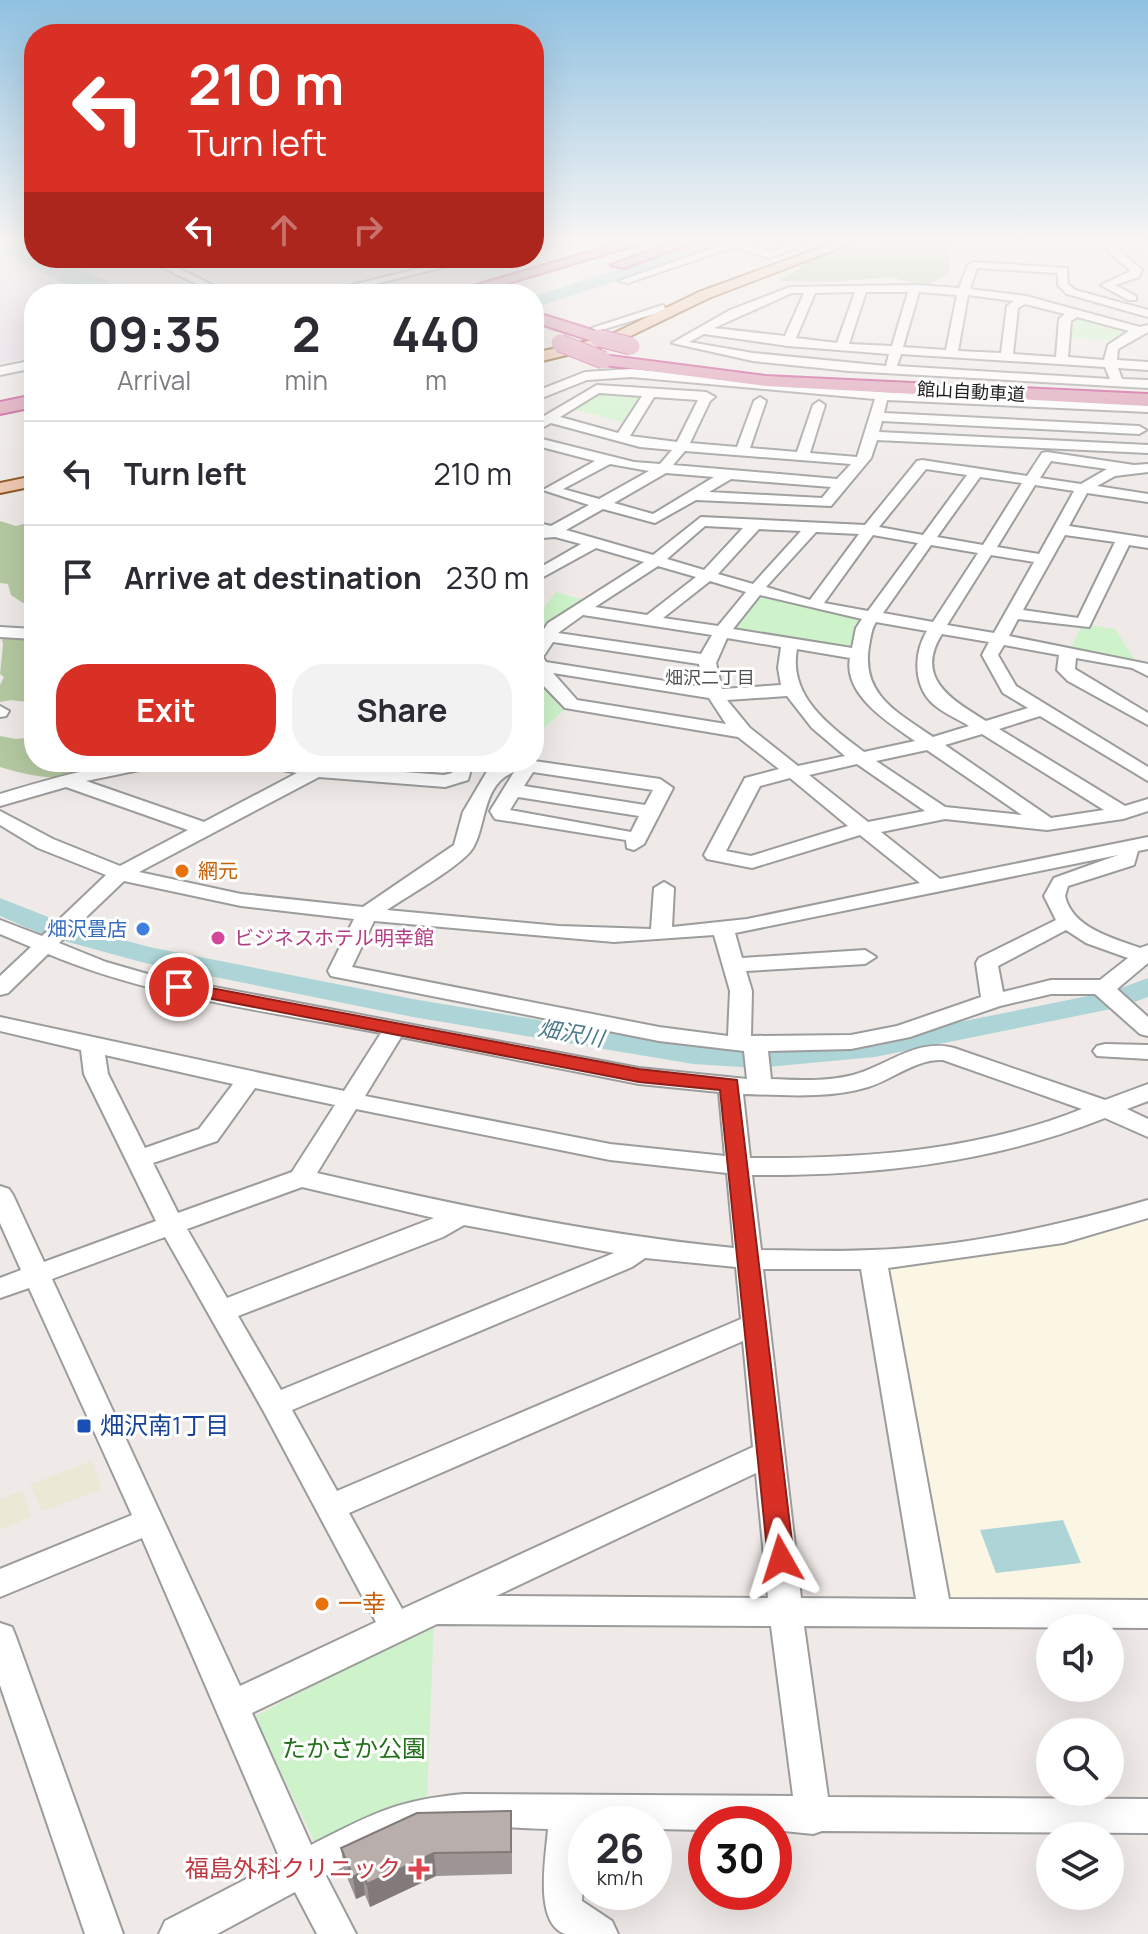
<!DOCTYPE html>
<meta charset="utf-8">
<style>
body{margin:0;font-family:Manrope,"Noto Sans JP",sans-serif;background:#f2f2f3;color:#2b2b33;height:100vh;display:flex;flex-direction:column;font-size:30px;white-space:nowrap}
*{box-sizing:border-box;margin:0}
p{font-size:26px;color:#7c7c81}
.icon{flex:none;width:44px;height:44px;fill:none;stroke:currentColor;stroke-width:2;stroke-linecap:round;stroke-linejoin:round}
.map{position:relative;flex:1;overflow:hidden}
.drawer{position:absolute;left:24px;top:284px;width:520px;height:488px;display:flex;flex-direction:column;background:#fff;border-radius:32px;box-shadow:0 8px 32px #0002}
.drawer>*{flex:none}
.hud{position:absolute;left:24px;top:24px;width:520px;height:244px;border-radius:32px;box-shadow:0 8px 32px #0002;background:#d93025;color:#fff;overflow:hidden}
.fabs{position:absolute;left:1036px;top:1614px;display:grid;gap:16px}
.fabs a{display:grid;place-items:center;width:88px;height:88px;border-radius:50%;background:#fff;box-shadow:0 8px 32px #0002;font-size:40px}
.speed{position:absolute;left:568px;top:1806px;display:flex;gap:16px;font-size:40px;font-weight:700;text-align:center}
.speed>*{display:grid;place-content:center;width:104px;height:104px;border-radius:50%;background:#fff;box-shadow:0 8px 32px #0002;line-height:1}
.speed small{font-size:20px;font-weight:400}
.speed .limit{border:12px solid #d22;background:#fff;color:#111}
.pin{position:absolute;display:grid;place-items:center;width:68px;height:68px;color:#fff;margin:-34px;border:4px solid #fff;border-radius:50%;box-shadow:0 2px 8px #0007}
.me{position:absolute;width:88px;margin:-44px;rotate:354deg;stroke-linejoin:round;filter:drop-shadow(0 0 6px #0008)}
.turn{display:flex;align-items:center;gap:28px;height:168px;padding:0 32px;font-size:36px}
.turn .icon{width:104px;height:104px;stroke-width:2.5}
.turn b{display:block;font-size:56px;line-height:68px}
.lanes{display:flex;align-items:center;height:76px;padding:0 32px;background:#0003;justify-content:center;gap:40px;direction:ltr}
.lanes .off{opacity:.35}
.eta{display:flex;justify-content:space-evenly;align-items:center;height:136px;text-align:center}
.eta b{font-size:48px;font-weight:700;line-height:56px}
.primary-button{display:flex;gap:16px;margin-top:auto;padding:16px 32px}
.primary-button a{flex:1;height:92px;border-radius:32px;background:#d93025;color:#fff;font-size:32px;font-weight:700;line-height:92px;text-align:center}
.primary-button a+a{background:#f2f2f3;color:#2b2b33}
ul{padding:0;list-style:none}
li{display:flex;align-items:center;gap:24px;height:104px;padding:0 32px;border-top:2px solid #e1e1e2}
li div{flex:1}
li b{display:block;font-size:30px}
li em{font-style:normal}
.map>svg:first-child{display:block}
.industrial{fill:#e7dae7}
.education{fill:#fbf6e3}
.farmland{fill:#ebe8d5}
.forest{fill:#b4c9a1}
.park{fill:#cef3ca}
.water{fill:#add5d7}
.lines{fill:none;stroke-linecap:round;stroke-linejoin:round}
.river{fill:#add5d7;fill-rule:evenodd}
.minor-casing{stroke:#9c9c9c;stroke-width:4}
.major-casing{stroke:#884a13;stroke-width:4}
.highway-casing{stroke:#c53b86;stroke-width:4}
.minor{fill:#fff;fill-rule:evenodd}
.major{fill:#f0c4aa;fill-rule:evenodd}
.highway{fill:#dc98b2;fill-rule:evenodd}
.highway-bridge-casing{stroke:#c53b86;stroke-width:19;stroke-linecap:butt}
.highway-bridge{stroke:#dc98b2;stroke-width:17}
.wall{fill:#9e9695}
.shaded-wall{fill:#817a79}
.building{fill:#b8afad;stroke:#817a79;stroke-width:2}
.route{fill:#d93025;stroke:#8d1f18;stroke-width:2}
.food-dot{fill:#e8710a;stroke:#fff;stroke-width:3}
.shop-dot{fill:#3f7fe0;stroke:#fff;stroke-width:3}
.hotel-dot{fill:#d1479c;stroke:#fff;stroke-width:3}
.transit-dot{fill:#1a4fb4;stroke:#fff;stroke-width:3}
.health-dot{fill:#e0444e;stroke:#fff;stroke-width:3}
.labels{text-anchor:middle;stroke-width:6;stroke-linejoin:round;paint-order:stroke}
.far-street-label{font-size:18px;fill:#1f1f1f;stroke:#fff}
.far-neighbourhood-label{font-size:18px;fill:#525252;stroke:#fff}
.food-label{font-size:20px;fill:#c56008;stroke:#fff;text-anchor:start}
.shop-label{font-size:20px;fill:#366cbe;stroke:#fff;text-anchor:end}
.hotel-label{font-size:20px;fill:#b23c85;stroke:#fff;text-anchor:start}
.water-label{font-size:22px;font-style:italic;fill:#4c7a8d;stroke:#fff}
.near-transit-label{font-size:24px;fill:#164399;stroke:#fff;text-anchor:start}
.near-food-label{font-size:24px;fill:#c56008;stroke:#fff;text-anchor:start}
.near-park-label{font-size:24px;fill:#23711a;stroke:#fff}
.near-health-label{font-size:24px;fill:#be3a42;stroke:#fff;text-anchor:end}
</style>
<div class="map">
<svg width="1148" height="1934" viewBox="0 0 1148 1934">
<rect width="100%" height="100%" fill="#efeae7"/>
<path class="industrial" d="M0 253 74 294H34V357L0 363Z"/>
<path class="education" d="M1148 1217V1605H951L941 1594 886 1266Z"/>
<path class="farmland" d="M92 1461 101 1490 42 1511 30 1484Z
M22 1491 31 1517 0 1530V1499Z"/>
<path class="forest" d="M886 242H950L949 274 927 285 888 277 834 282 778 281 835 247H880Z
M0 521 16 526 34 521V602L23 603 11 595 8 584 0 583Z
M0 627 34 632V703L11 700 0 702V685L4 677 0 674 3 645Z
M0 736 16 739 34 737 30 745 34 762H81L79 770C63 785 20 773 0 767Z"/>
<path class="park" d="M1077 316 1127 330 1129 332 1112 340 1069 338Z
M602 390 643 393 627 423 572 409Z
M556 592 591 602 553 626 538 666 571 704 534 737V620Z
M755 594 861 620 848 648 729 632Z
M1083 624 1115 629 1135 660 1070 649Z
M434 1620 427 1798 317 1847 254 1717Z"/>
<path class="water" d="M0 242H26L34 245V258H60L133 294H85L0 251Z
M706 242H735L534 308V296Z
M1063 1520 1081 1563 996 1573 980 1530Z"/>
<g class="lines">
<path class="river" d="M0 898 66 924 149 947 413 999 693 1046 756 1050 875 1039 1113 991 1148 978V997L1121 1007 875 1057 756 1068 693 1064 413 1017 145 963 46 936 0 916Z"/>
<g class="minor-casing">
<path id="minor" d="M731 242H745L770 252 798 242H812L770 258 734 247 628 283 619 281Z
M1114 242H1124L1119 250 1142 270 1139 277 1115 285 1136 296V300H1128L1101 285 1131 271 1108 251Z
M143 258H157L223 290 221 294H209L211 291Z
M461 258H479L336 294H316Z
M973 262 1067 268 1068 284 1075 290 1148 310V317L1067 294 1058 285V273L977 268 970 289 1026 296 1140 327 1148 325V332L1118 349 1117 360 1148 362V370L1118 368 1122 379 1148 380V388L849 371 753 361 672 343 730 310 790 287 915 285 959 288 968 265ZM855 292 837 343 796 338 815 293ZM866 292H908L892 346 849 344ZM919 292 957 295 946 350 903 347ZM792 293H804L785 336 714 328ZM968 295 1014 301 1007 306 1001 353 958 351ZM1025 304 1065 314 1059 319 1056 357 1013 354 1018 308ZM1077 317 1129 331 1108 345 1104 360 1068 357 1071 321ZM704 334 788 346 889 354 886 366 753 353 689 342ZM901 354 1105 367 1110 379 897 366Z
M663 305 667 310 598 331 592 328Z
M34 360V368L0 375V367Z
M631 369 882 392 1148 404V412L887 400 884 413 1139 426 1146 430 1139 434 882 421 879 432 1148 445V453L877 440 871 458 831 506 696 500 655 523 603 509 566 530 653 555 701 517 865 525 917 461 922 460 1027 476 1042 453 1047 452 1134 465 1148 464V472L1115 476 1097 486 1148 494V502L1087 493 1069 526 1148 538V548L1129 545 1089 627 1018 619 1009 636 1148 664V676L1132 668 1076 658 1075 669 1148 713V725L1068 681 1057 670 1059 655 1004 645 998 655 1016 686 1148 767V781L1040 716 999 729 1125 806 1148 799V811L1123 819 1047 830 945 819 881 832 940 879 1148 837V849L1138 851 1134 865 1068 886 1065 896C1072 928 1113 938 1140 948L1148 945V963L1117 989 1148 1017V1036L1140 1034 1095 994H1051L1000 1006 910 1037 851 1049 768 1051 771 1079C797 1080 827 1082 853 1075 888 1066 915 1038 954 1048L1105 1100 1148 1084V1101L1127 1109 1148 1119V1137L1105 1118C993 1163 872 1176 752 1175L761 1250C797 1250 834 1252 871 1250 965 1247 1058 1226 1148 1200V1218L1063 1243 888 1268 949 1599 1148 1600V1628L804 1626 828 1797 1148 1799V1833L822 1831 813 1834 774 1830V1824H706V1830L654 1829V1824H586L582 1901 612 1921 618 1934C603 1934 581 1934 566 1934 533 1925 546 1856 548 1829 501 1828 443 1820 398 1838 374 1848 350 1864 326 1876L356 1934H317L295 1892 217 1934H159L165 1921 281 1861 142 1538 0 1597V1569L132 1515 29 1288 0 1298V1278L21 1270 0 1223V1186L9 1189 13 1195 44 1262 156 1221 84 1074 81 1050 0 1031V1017L344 1091 381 1033C269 1011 153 998 48 954L8 993 0 995V976L31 947 0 934V920L42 936 106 875 38 848 0 825V811L53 839 120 866 188 830 66 787 0 806V794C54 778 105 762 161 762L159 766 86 781 204 822 297 773 263 766 261 762 313 765 342 762 337 767 444 775 452 773 455 762H473L468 780 445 787 319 777 139 872 241 894 363 907 454 845 463 812 489 768 504 762 534 761 660 779 673 788 644 844 634 850 627 848 626 840 495 819 490 811 514 772C480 784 487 832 470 852 454 870 409 895 387 910L559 926 651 929 654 888 664 882 674 888 672 927 747 919 920 883 860 835 752 868 707 859 704 855 745 778 779 769 738 737 565 708 539 681 534 671V645L548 623 644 562 596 548 534 582V571L581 544 555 537 542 538 541 533 534 531V522L551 526 589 505 543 490 595 461 534 445V437L634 462 660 464 672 450 640 447 551 423 534 432V422L597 385 706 392 715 397 710 401 690 443 737 447 754 401 760 397 766 401 750 448 797 452 813 405 819 401 825 405 810 453 857 457 875 399 631 377 587 380 534 401V392L585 372ZM599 393 642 396 618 433 560 417ZM654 397 698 400 677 442 630 436ZM685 451 851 464 837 479 673 465ZM1051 461 1107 469 1081 484 1040 478ZM610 464 649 471 599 499 563 489ZM926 469 967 475 923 535 879 527ZM666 473 714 477 653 514 614 503ZM980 477 1022 483 983 545 937 537ZM731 479 831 487 822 498 709 492ZM1035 485 1074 491 1039 554 997 547ZM705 526 743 528 704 570 667 559ZM759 529 801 531 753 584 718 574ZM816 532 859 534 810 600 766 587ZM873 535 918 543 868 611 824 603ZM1065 535 1115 542 1078 618 1023 610ZM931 545 978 553 933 622 883 613ZM991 555 1034 562 994 633 947 625ZM658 566 696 577 647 615 595 607ZM710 581 746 592 718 626 663 618ZM760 595 862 619 856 628 852 648 733 629ZM583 615 712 635 701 654 558 633ZM876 622 927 631C914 652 913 683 931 702 941 712 958 719 969 726L933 737C897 712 861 695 869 646 871 637 871 630 876 622ZM942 634 989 642 982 655 1003 693 1028 708 986 721C954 701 913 679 942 634ZM727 638 781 647 778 668 781 685 722 689 716 663ZM553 642 699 664 703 687 546 662 543 657ZM797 649 850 658C843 695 889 723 915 741L864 752C830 726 788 697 797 649ZM553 673 709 698 726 724 577 700ZM787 696 812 728 845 756 798 766 750 728 727 700ZM982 734 1104 810 1051 818 945 745ZM927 750 1022 815 945 807 876 761ZM857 764 925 811 868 822 809 775ZM533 772 653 790 645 805 524 786ZM790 778 848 826 751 856 726 851 760 786ZM518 797 639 816 631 832 510 810ZM1118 855 1054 878 1044 896 1056 920 979 958 976 963 981 997 897 1026 851 1035 751 1036 752 991 746 971 865 964 876 957 865 950 742 958 735 933ZM124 881 241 906 354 919 328 971 331 976 659 1041 744 1051 747 1079 639 1068 151 975 106 962 59 943ZM374 921 614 942 714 935 730 991 728 1036 659 1027 352 967ZM1066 930 1086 943 1128 958 1100 980H1051L1003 992 998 966ZM401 1037 639 1084 719 1092 725 1156 610 1144 365 1096ZM105 1055 233 1084 199 1129 145 1148 108 1074ZM943 1060 1082 1109C977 1151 862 1159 750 1158L743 1094C783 1095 829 1099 868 1087 894 1079 915 1059 943 1060ZM255 1088 335 1105 292 1172 178 1213 153 1163 217 1141ZM356 1109 610 1160 727 1173 734 1248C593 1234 455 1205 317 1173ZM302 1187 434 1218 227 1298 187 1229ZM464 1225 614 1253 281 1390 238 1316 443 1237ZM165 1237 264 1412 376 1622 240 1686 52 1279ZM645 1258 736 1267 741 1319 337 1491 292 1410 632 1267ZM763 1269H861L916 1599 801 1598ZM743 1341 753 1447 402 1609 349 1513ZM756 1473 768 1598 496 1596ZM437 1624 771 1626 793 1796 464 1794C396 1800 370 1815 311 1845L252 1713Z
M0 627 34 629V639L0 637Z
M0 706 9 711 6 716 0 717Z
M1105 1044 1148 1045V1059L1097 1056 1093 1051 1097 1046Z
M0 1623 12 1627 16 1637 123 1934H85L0 1685Z"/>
</g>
<g class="major-casing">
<path id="major" d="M836 242H855L709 298 616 343 534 363V353L606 337 699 292Z
M34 476V486L0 493V483Z"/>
</g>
<g class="highway-casing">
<path id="highway" d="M623 242H646L472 294H446Z
M674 242H695L624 268 611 265Z
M534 312 605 334 608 338 599 343 534 322Z
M603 355 765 376 1148 394V406L765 386 597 364 594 360Z
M34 395V407L0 414V402Z"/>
</g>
<use href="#minor" class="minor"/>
<use href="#major" class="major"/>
<use href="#highway" class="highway"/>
<g class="highway-bridge-casing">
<path id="highway-bridge" d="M599 338 631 346
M560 343 603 360"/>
</g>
<use href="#highway-bridge" class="highway-bridge"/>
</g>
<path class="wall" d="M512 1834V1874L436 1876 370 1907 365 1895 356 1899 344 1870 341 1848Z"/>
<path class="shaded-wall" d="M434 1853 436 1876 370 1907 367 1884Z
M362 1872 365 1895 356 1899 353 1877Z"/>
<path class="building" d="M511 1811V1852L434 1853 367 1884 362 1872 353 1877 341 1848 417 1813Z"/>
<linearGradient id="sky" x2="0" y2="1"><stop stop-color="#90c1e1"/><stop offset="0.47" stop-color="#f8f6f4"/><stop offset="1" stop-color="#f8f6f4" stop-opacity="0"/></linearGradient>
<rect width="1148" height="513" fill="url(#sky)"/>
<path class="route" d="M179 982 639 1069 737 1080 794 1559 790 1567 781 1570 772 1567 768 1559 720 1090 639 1082 172 991 170 987Z"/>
<g class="food-dot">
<circle cx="182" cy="871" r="8"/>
<circle cx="322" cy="1604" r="8"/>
</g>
<circle class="shop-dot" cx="143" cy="929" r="8"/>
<circle class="hotel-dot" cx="218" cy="938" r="8"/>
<rect class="transit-dot" x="76" y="1418" width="16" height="16" rx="4"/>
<path class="health-dot" d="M415 1857h8v8h8v8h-8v8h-8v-8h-8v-8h8z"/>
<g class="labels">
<g class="far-street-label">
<text transform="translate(971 392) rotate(3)" y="6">館山自動車道</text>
</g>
<g class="far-neighbourhood-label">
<text x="710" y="684">畑沢二丁目</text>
</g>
<g class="food-label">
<text x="198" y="878">網元</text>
</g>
<g class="shop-label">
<text x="127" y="936">畑沢畳店</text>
</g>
<g class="hotel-label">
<text x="234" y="945">ビジネスホテル明幸館</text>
</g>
<g class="water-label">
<text transform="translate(571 1033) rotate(10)" y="8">畑沢川</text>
</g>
<g class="near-transit-label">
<text x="100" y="1434">畑沢南1丁目</text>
</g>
<g class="near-food-label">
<text x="338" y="1612">一幸</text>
</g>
<g class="near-park-label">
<text x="354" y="1757">たかさか公園</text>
</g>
<g class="near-health-label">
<text x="401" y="1877">福島外科クリニック</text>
</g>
</g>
</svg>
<div class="fabs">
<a><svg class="icon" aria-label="sound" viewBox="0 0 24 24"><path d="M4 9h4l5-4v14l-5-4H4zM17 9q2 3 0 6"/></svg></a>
<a><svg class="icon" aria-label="search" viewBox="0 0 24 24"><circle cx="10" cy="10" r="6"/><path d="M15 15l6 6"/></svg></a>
<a><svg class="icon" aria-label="layers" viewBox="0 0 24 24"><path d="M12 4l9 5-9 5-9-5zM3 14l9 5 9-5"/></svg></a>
</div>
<div class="speed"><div>26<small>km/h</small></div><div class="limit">30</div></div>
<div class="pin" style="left:179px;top:987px;background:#d93025"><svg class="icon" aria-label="arrive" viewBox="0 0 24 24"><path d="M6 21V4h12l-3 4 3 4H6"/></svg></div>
<svg class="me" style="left:781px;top:1559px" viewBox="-20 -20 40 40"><path d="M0-17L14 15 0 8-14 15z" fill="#d93025" stroke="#fff" stroke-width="4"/></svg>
<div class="hud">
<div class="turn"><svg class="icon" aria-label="left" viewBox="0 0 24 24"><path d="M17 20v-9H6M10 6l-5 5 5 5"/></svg><div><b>210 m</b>Turn left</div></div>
<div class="lanes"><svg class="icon" aria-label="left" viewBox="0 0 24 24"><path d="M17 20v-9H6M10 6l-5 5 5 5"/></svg><svg class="icon off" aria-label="ahead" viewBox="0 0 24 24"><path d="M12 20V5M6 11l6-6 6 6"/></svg><svg class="icon off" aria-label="right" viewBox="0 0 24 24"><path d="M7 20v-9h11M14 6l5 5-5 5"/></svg></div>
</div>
<section class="drawer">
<div class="eta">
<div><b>09:35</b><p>Arrival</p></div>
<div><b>2</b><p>min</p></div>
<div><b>440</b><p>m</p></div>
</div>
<ul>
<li><svg class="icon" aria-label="left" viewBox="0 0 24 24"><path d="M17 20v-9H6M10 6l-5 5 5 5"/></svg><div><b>Turn left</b></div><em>210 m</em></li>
<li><svg class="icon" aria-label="arrive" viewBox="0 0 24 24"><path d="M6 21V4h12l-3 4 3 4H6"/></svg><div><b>Arrive at destination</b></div><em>230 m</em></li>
</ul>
<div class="primary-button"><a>Exit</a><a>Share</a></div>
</section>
</div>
